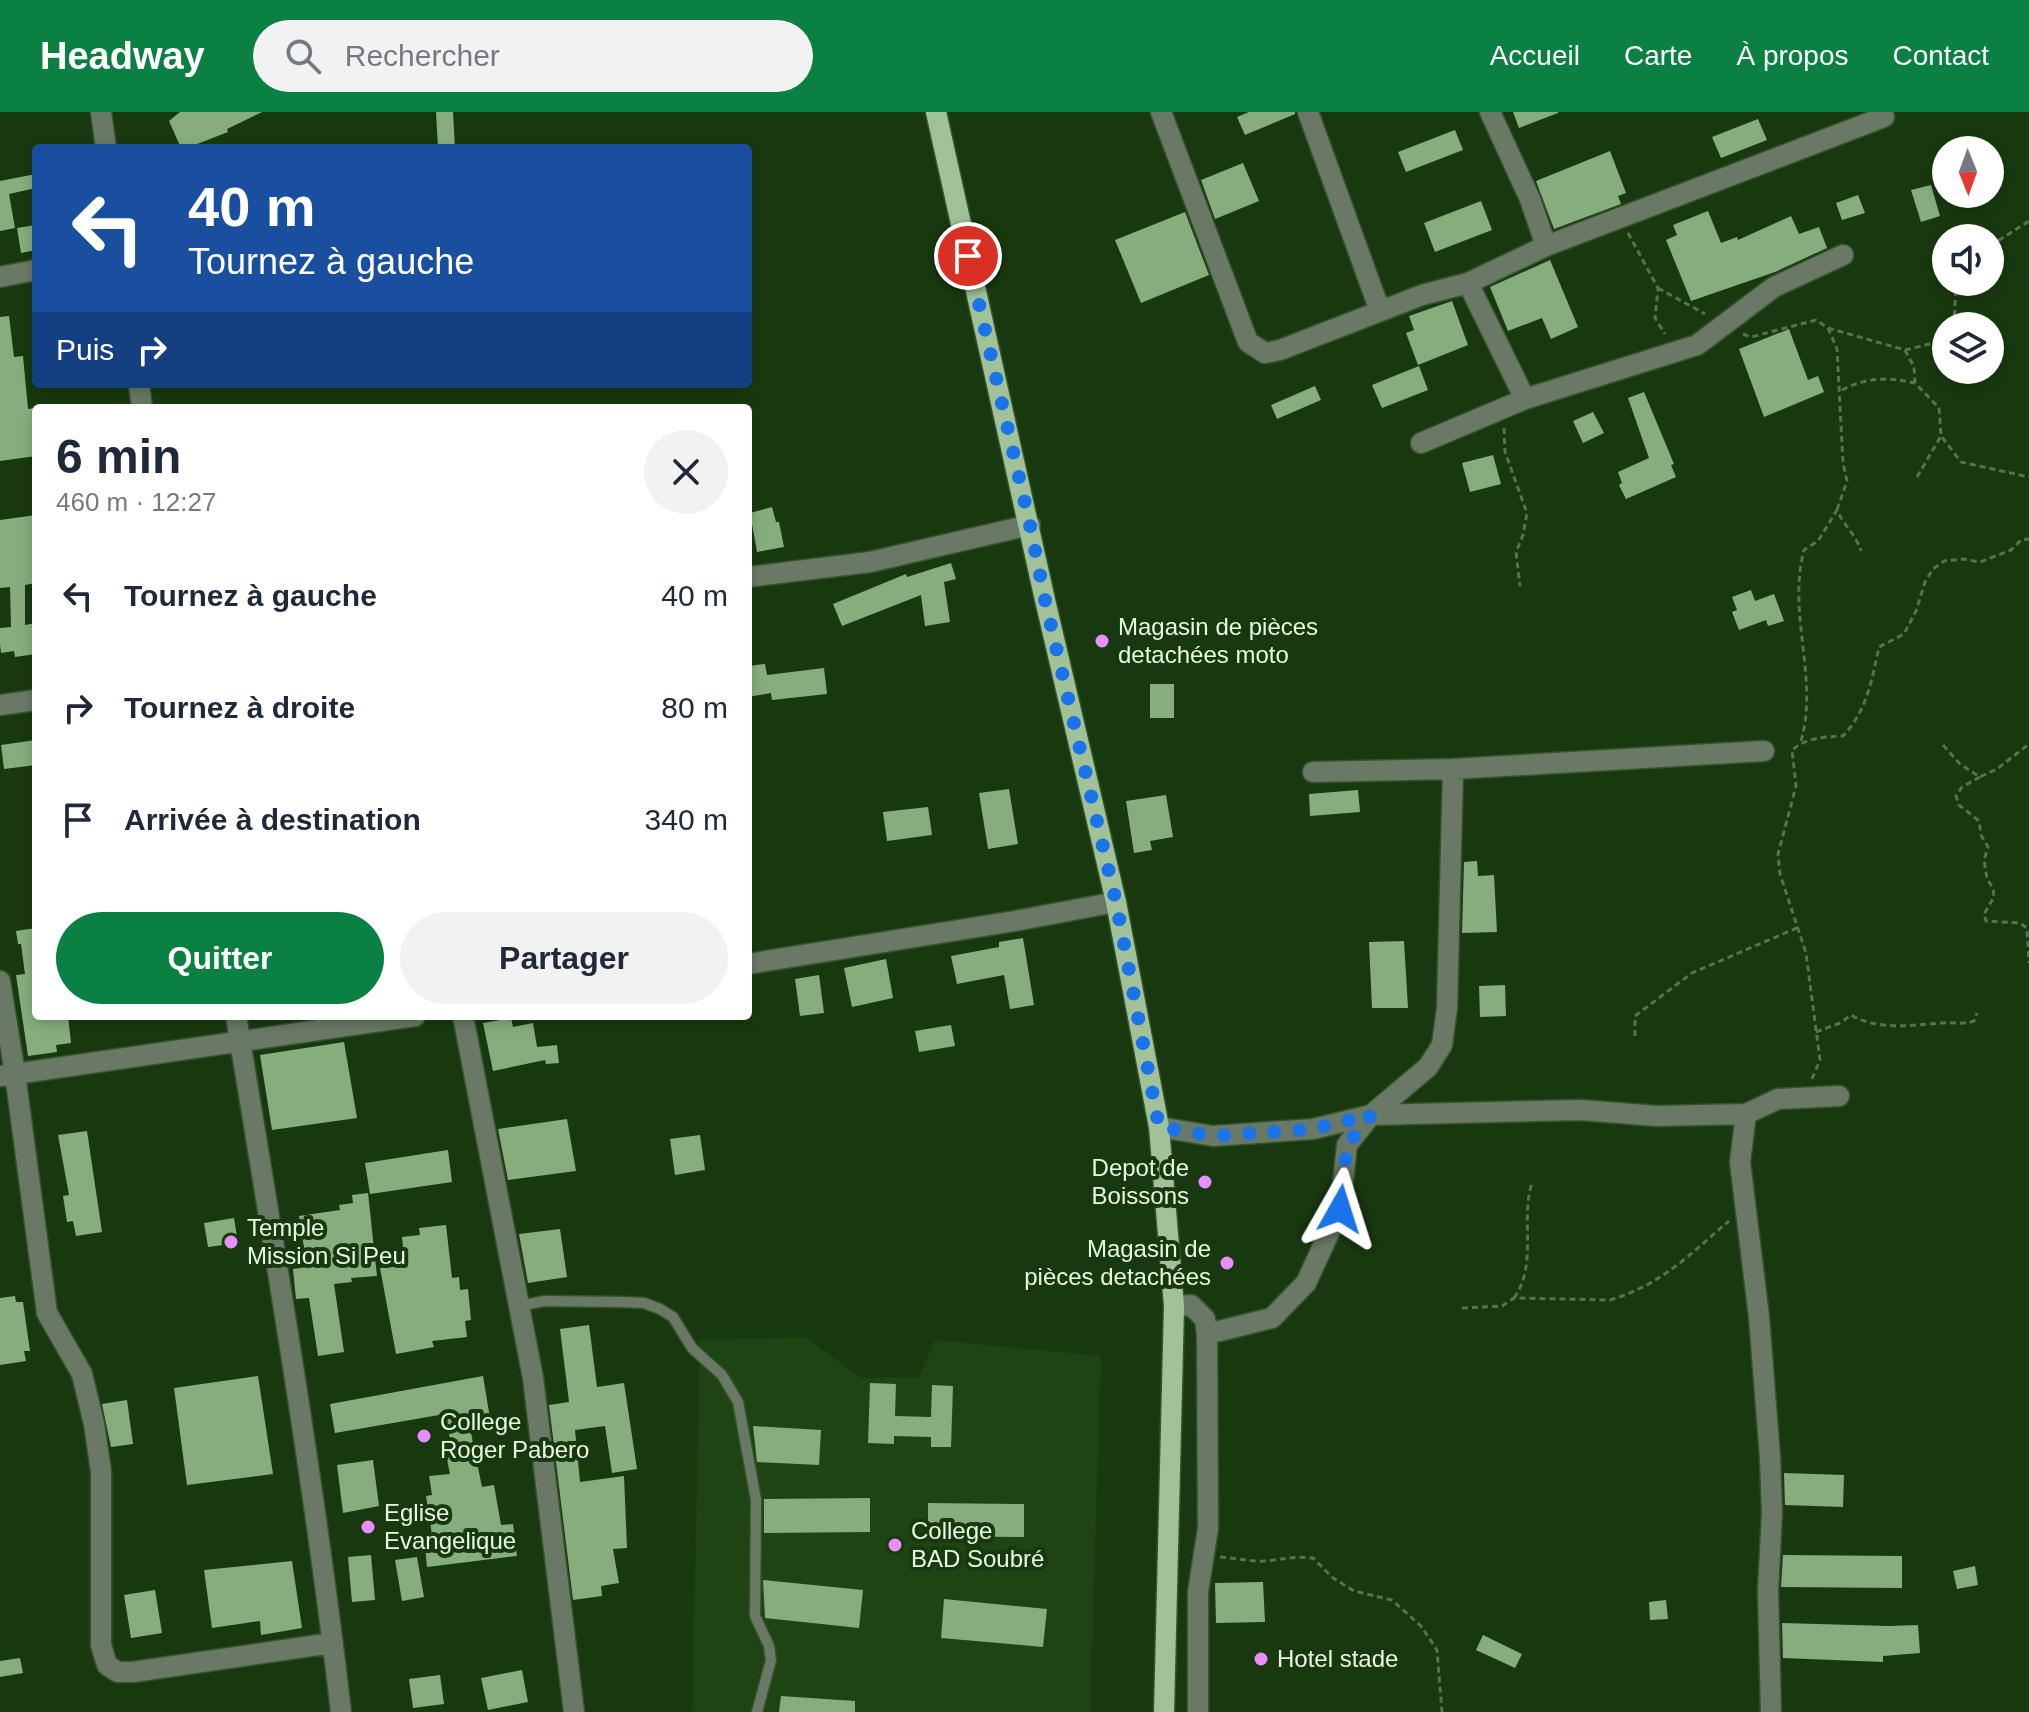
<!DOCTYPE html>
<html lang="fr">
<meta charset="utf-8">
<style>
body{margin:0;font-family:Arial,sans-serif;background:#f2f2f3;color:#1f2937;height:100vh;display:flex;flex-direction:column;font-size:30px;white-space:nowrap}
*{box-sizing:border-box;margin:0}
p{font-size:26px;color:#747a83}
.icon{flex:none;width:44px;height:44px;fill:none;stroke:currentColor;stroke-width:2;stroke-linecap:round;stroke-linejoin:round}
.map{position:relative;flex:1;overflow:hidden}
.side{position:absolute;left:32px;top:292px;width:720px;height:616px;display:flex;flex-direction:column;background:#fff;border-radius:8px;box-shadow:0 4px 12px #0003}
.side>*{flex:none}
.guide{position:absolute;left:32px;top:32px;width:720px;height:244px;border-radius:8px;box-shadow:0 4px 12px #0003;background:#1a4fa0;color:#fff;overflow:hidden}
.needle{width:52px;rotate:179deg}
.controls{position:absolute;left:1932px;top:24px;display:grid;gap:16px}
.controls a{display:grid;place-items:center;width:72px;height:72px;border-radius:50%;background:#fff;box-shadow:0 4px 12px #0003;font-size:40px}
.pin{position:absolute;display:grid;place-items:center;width:68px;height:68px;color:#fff;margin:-34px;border:4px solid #fff;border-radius:50%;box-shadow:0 2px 8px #0007}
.me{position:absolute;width:88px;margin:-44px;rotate:6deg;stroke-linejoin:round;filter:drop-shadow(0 0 6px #0008)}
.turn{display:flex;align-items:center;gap:28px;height:168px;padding:0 24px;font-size:36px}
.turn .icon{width:104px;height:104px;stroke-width:2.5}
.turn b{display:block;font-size:56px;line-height:68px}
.then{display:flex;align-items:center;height:76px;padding:0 24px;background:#0003;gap:16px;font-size:30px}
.round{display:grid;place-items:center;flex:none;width:84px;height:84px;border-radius:42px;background:#f2f2f3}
.head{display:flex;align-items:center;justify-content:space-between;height:136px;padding:0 24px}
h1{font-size:48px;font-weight:600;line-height:60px}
.button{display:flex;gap:16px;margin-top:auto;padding:16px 24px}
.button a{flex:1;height:92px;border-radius:48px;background:#0b8043;color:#fff;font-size:32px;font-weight:600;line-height:92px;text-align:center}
.button a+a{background:#f2f2f3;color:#1f2937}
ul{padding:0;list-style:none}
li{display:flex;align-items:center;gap:24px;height:112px;padding:0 24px}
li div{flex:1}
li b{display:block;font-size:30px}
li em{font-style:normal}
header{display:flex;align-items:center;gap:48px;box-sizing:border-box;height:112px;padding:0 40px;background:#0b8043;color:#fff}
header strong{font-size:38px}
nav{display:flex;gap:44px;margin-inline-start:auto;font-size:28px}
.search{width:560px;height:72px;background:#f2f2f3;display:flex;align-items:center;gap:20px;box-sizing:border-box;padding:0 28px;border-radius:44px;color:#747a83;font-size:30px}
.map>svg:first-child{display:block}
.built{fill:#1d4412}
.building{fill:#87ad7e}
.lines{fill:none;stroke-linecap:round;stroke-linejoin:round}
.lane-casing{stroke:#35542c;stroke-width:13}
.street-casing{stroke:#35542c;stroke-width:23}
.primary-casing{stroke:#35542c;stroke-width:23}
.path{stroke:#56734e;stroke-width:3;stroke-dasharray:6 4;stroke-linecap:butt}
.lane{stroke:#697965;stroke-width:10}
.street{stroke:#697965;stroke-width:20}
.primary{stroke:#a1c299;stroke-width:20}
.route{stroke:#1a73e8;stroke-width:14;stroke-dasharray:0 25.2}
.poi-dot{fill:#e88eff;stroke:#18390f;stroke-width:3}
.labels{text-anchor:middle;stroke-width:8;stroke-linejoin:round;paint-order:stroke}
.poi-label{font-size:24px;fill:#e5fae0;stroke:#18390f;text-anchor:start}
</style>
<header>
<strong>Headway</strong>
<div class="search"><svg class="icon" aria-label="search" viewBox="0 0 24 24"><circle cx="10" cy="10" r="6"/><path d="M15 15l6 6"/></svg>Rechercher</div>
<nav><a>Accueil</a><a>Carte</a><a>À propos</a><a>Contact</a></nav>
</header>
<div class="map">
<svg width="2029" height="1600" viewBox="0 0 2029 1600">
<rect width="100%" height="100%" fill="#18390f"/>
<path class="built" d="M805 1225 861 1266 919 1265 935 1228 1101 1244 1090 1600H692L700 1228Z"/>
<path class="building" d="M180 0H262L227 17 228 20 187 36H181L169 9Z
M436 0H453L455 36H438Z
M1249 0H1295V2L1245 23 1237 5Z
M1513 0H1558V1L1519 16Z
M1758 7 1767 28 1721 46 1712 25Z
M1455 18 1463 38 1406 60 1398 40Z
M1610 39 1626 81 1618 84 1621 92 1554 117 1536 69Z
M1243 51 1259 89 1215 107 1201 68Z
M36 62V76L9 82 15 116 0 119V69Z
M1931 73 1940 104 1921 110 1911 78Z
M1858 83 1865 101 1842 108 1836 91Z
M1481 89 1492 118 1435 140 1424 111Z
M1708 99 1721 131 1737 125 1738 128 1791 104 1799 122 1819 115 1827 136 1775 160 1691 189 1666 128 1677 123 1673 113Z
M1185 100 1209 163 1141 191 1115 128Z
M36 113V138L21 141 17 116Z
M1550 148 1578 215 1551 227 1542 206 1508 219 1490 175Z
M1452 189 1468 233 1418 253 1406 221 1414 218 1409 204Z
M9 204 14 245 23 244 28 297 36 296V344L0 349V205Z
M1789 217 1808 268 1818 264 1824 280 1764 305 1739 237Z
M1419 254 1428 278 1382 296 1372 273Z
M1315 274 1321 288 1277 307 1271 293Z
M1644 280 1674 352 1671 353 1676 365 1626 387 1619 373 1622 371 1618 360 1649 346 1628 286Z
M1593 300 1604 321 1583 331 1573 309Z
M1493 343 1501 372 1470 380 1462 351Z
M772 395 776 410H779L784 435 757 440 750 401Z
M36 403V471L25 473V513L36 511V542L15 545 14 539 1 541 0 532V516L11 515 10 475 0 476V408Z
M951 451 956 467 944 470 950 510 925 514 921 483 842 514 833 492 906 462 907 465Z
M1751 478 1755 489 1774 482 1784 509 1768 514 1766 508 1739 518 1732 500 1737 498 1732 485Z
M765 552 767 563 824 556 827 582 772 588 771 581 748 585V554Z
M1150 572H1174V606H1150Z
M36 628V653L4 657 1 633Z
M1009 677 1018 732 988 737 979 681Z
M1358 678 1360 700 1310 704 1309 682Z
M1166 683 1173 725 1150 729 1152 738 1134 741 1126 689Z
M928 695 932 723 887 729 883 700Z
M1477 749 1478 764 1494 763 1497 820 1462 821 1464 750Z
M36 816V904H68L71 931 56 933 57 940 28 944 16 863 25 862 21 832H18L16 819Z
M1023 826 1034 893 1010 897 1004 863 957 872 951 844 999 835V830Z
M1404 829 1408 896H1372L1369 830Z
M886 847 893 886 852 895 844 856Z
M819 863 824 901 800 904 795 867Z
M1505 873 1506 904 1480 905 1479 874Z
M511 906 513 915 533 911 537 935 557 933 559 951 546 952 545 948 493 959 483 911Z
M951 913 955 934 919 940 915 919Z
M344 930 357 1006 272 1018 260 943Z
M567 1007 576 1059 508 1068 498 1017Z
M87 1019 102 1120 76 1124 73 1109 67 1110 63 1084 69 1083 58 1023Z
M700 1023 705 1058 675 1063 670 1027Z
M448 1038 452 1070 370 1082 365 1051Z
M368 1081 377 1164 351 1166 352 1170 334 1172 344 1240 318 1244 309 1186 296 1187 293 1157 307 1155 299 1104 340 1098 339 1093 353 1091 352 1083Z
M234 1106 238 1131 208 1135 204 1111Z
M446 1113 452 1166 459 1165 460 1178 468 1177 471 1208 465 1209 467 1225 432 1229 434 1235 396 1242 380 1156 405 1154 402 1125 420 1123 419 1116Z
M560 1117 567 1165 528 1171 519 1122Z
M15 1184 16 1190H23L30 1239H24L26 1249 0 1253V1186Z
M589 1213 597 1275 624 1271 637 1357 612 1361 605 1314 575 1318 580 1370 624 1364 627 1436 613 1437 619 1471 601 1474 602 1484 573 1488 549 1293 569 1290 560 1217Z
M258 1264 273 1362 187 1373 174 1276Z
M483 1264 491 1312 470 1316 482 1375 494 1373 501 1413 513 1412 517 1444 427 1455 424 1424 432 1423 426 1384 432 1383 429 1364 450 1362 445 1338 452 1337 445 1302 335 1321 330 1292Z
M870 1271 896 1272 895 1304 931 1305 932 1273 953 1274 951 1335H931V1325L894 1324V1332L868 1331Z
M127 1288 133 1332 111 1335 102 1292Z
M753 1314 821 1318 819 1353 757 1350Z
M373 1348 379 1394 343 1401 337 1353Z
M1784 1361 1844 1363 1843 1395 1785 1393Z
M870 1386V1420L764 1421V1387Z
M928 1391 1024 1392V1425L928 1424Z
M371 1443 375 1488 352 1490 348 1445Z
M1783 1443 1902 1444V1476L1781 1475Z
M417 1445 424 1485 402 1489 395 1448Z
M292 1449 302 1516 261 1523 260 1509 212 1516 204 1458Z
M1975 1454 1978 1473 1957 1477 1953 1459Z
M763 1468 863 1478 859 1516 765 1506Z
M1263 1470 1265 1510 1216 1511 1215 1471Z
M155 1478 162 1521 131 1526 124 1483Z
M944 1487 1047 1497 1043 1535 941 1526Z
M1666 1488 1668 1507 1650 1508 1649 1490Z
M1782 1511 1889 1514 1918 1513 1920 1541 1883 1544V1550L1783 1546Z
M1483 1523 1522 1542 1515 1556 1476 1538Z
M20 1546 23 1561 0 1565V1549Z
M522 1558 528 1590 488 1598 481 1566Z
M440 1563 444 1592 413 1596 409 1567Z
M781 1584 855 1589V1600H779Z"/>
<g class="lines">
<g class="lane-casing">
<path id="lane" d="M520 1194 544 1189 623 1190 644 1191 660 1197 673 1205 692 1236 722 1263 738 1290 756 1388 755 1504 769 1534 771 1548 757 1600"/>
</g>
<g class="street-casing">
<path id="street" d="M101 0 106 36
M1161 0 1248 230 1265 241 1280 238 1422 183 1468 171
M1308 0 1380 199
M1490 0 1530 87 1546 134
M1843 143 1774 175 1697 233 1525 287 1468 171 1546 134 1884 5
M0 165 36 158
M139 272 142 296
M1421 331 1525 287
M748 465 870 450 1030 413
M0 593 36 588
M1313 660 1453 657 1764 639
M748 852 1015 809 1116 790
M0 869 15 962 0 964
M236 904C274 1136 314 1367 341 1600
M463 904 533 1266 574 1600
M1159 1015 1213 1024 1313 1017 1371 1003 1581 998 1657 1004 1746 1002
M1174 1194 1191 1193 1205 1207 1207 1222 1208 1416 1198 1480V1600
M1207 1222 1272 1206 1306 1171 1340 1097 1347 1033 1371 1003 1428 955 1442 933 1447 896 1453 657
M332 1531 133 1560H118L107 1553 101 1533V1359L94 1312 82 1262 47 1201 15 962 415 904
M1771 1600 1768 1479 1772 1401 1770 1345 1759 1205 1740 1050 1746 1002 1778 987 1839 984"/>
</g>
<g class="primary-casing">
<path id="primary" d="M936 0 1045 488 1116 790 1159 1015 1174 1194 1164 1600"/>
</g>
<path class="path" d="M1628 121 1658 176 1655 206 1665 222
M1990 134 2029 109
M1658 176 1705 202
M1954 214 1956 170
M1828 216 1905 238 1914 255 1915 271 1939 296 1941 324 1961 350 2029 365
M1743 222 1751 225 1816 208 1828 216 1837 237 1843 351 1847 369 1837 398
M1905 238 1930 232 1946 224
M1842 278C1867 265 1888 265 1915 271
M1504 316 1505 340 1527 401 1523 423 1516 440 1520 474
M1917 365 1941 324
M1801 629C1819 567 1787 502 1804 438L1818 429 1837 398C1844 414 1855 421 1861 439
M1943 633 1960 652 1980 665 1997 657 2029 632
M1980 665 1962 675 1956 684 1959 693 1979 709 1981 723 1988 735 1984 748 1987 767 1993 776 1994 785 1984 802 1986 809 2020 811 2027 816 2029 851
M1816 920 1840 911 1851 903C1879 919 1912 913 1943 911 1955 910 1962 913 1974 909L1977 901
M1635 924V904L1692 861 1799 815
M1812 967 1820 948 1806 841 1780 762 1778 742 1796 674 1792 638C1808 625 1824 625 1843 624 1867 599 1872 567 1879 535L1904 522 1916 499 1925 470 1933 457 1944 449 1963 447 1980 450 2011 438 2021 428 2029 427
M1514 1186C1538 1153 1520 1107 1532 1071
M1462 1196 1502 1194 1514 1186 1610 1188C1661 1173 1689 1143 1729 1109
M1220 1445C1236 1446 1251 1450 1267 1449 1283 1447 1296 1444 1313 1446L1333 1466 1354 1479 1392 1488 1421 1514 1437 1538 1442 1600"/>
<use href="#lane" class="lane"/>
<use href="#street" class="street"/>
<use href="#primary" class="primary"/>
</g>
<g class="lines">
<path class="route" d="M968 144 1030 413 1045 488 1116 790 1159 1015 1213 1024 1313 1017 1371 1003 1347 1033 1340 1097"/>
</g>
<g class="poi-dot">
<circle cx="1102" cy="529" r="8"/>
<circle cx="1205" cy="1070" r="8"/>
<circle cx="231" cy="1130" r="8"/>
<circle cx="1227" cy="1151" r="8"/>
<circle cx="424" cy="1324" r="8"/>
<circle cx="368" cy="1415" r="8"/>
<circle cx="895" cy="1433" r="8"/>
<circle cx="1261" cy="1547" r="8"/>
</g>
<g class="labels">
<g class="poi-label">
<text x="1118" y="523">Magasin de pièces<tspan x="1118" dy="28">detachées moto</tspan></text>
<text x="1189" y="1064" text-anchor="end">Depot de<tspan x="1189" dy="28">Boissons</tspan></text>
<text x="247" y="1124">Temple<tspan x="247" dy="28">Mission Si Peu</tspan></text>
<text x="1211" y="1145" text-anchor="end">Magasin de<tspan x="1211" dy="28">pièces detachées</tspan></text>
<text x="440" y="1318">College<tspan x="440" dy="28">Roger Pabero</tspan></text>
<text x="384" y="1409">Eglise<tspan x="384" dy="28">Evangelique</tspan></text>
<text x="911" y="1427">College<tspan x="911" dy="28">BAD Soubré</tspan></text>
<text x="1277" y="1555">Hotel stade</text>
</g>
</g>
</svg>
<div class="controls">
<a><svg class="needle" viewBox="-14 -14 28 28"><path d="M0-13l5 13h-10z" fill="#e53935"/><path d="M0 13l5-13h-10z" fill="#747a83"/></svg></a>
<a><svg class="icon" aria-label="sound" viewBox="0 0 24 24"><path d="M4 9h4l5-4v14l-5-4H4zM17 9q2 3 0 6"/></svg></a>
<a><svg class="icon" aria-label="layers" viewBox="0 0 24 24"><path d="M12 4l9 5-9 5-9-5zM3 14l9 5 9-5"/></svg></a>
</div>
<div class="pin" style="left:968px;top:144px;background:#d93025"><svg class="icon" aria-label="arrive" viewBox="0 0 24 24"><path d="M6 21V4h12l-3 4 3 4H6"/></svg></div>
<svg class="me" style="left:1340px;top:1097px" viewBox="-20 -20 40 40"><path d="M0-17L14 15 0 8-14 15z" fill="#1a73e8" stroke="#fff" stroke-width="4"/></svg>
<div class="guide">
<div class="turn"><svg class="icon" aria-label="left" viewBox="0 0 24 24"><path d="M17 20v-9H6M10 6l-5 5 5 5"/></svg><div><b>40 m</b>Tournez à gauche</div></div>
<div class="then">Puis<svg class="icon" aria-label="right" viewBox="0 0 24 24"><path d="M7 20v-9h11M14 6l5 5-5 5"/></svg></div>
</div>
<section class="side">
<div class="head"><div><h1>6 min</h1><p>460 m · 12:27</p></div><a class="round"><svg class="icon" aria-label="close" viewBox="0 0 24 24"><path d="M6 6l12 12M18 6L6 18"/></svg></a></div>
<ul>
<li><svg class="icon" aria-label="left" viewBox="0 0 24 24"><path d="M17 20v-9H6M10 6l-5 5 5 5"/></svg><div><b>Tournez à gauche</b></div><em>40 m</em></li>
<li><svg class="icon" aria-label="right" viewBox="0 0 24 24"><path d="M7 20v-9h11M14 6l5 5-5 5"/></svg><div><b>Tournez à droite</b></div><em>80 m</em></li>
<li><svg class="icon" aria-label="arrive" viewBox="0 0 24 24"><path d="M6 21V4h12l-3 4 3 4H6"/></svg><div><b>Arrivée à destination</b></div><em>340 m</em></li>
</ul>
<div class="button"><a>Quitter</a><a>Partager</a></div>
</section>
</div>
